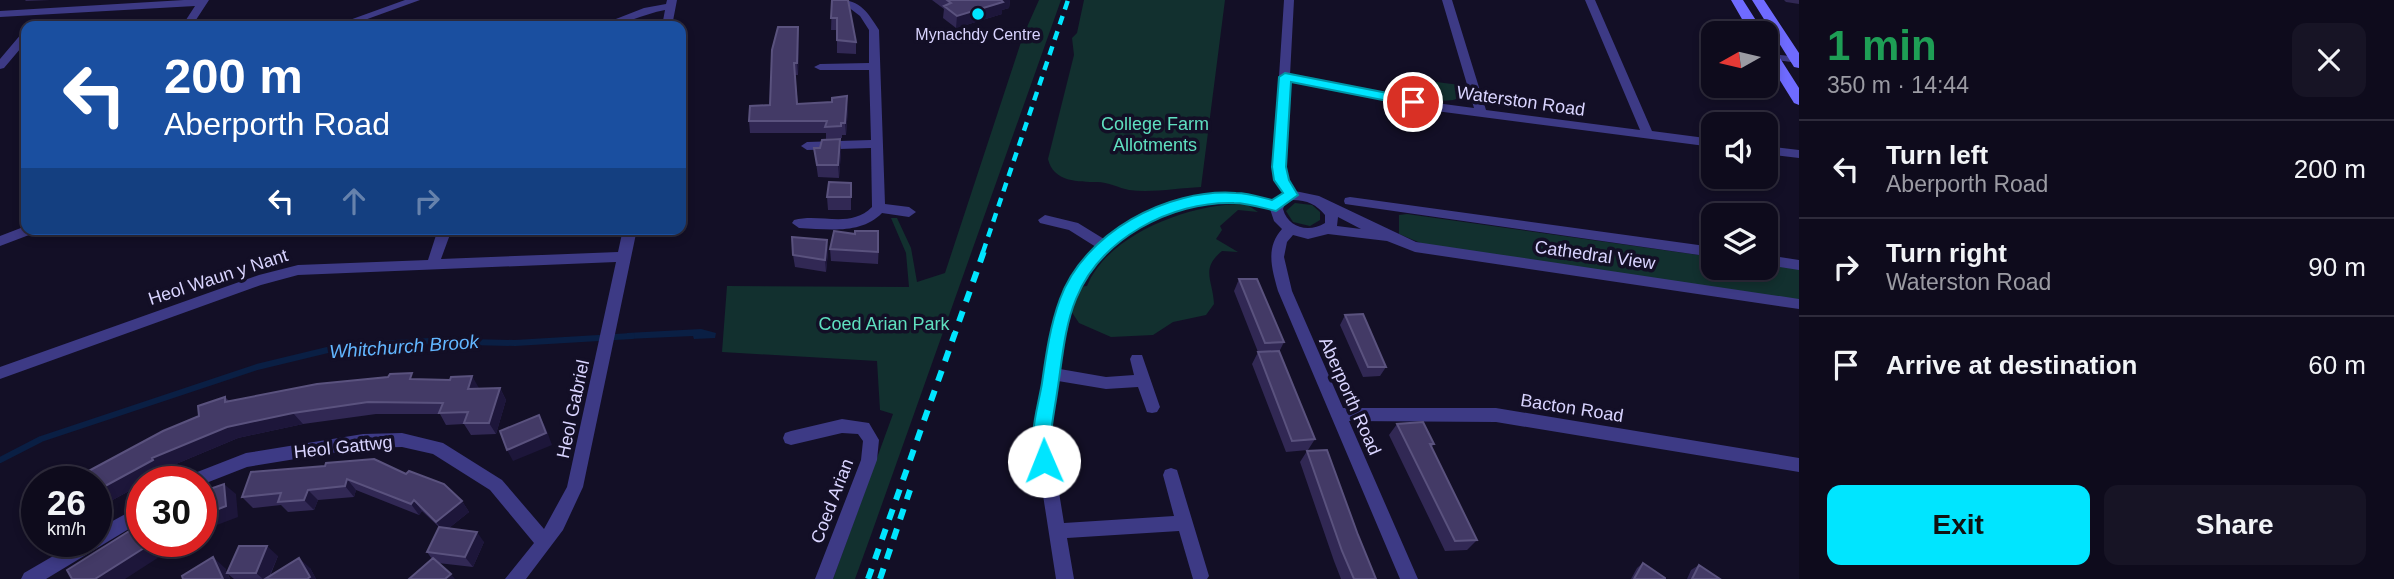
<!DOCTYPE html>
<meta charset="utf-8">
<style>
body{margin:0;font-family:Arial,sans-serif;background:#171425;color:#f1f3f6;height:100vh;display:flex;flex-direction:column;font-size:26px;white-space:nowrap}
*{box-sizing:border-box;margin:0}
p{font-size:23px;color:#9b9ba3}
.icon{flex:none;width:38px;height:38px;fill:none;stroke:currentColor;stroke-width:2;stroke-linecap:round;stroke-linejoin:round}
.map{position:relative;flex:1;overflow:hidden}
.panel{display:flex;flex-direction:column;background:#0e0b1c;width:595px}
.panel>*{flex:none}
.top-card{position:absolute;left:21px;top:21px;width:665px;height:214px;border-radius:14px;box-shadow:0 4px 10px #0003,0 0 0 2px #2e2b3b;background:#1a4fa0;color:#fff;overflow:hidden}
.needle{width:46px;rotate:262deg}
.fabs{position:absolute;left:1701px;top:21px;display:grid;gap:14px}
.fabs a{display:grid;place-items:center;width:77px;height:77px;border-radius:14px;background:#0e0b1c;box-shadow:0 4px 10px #0003,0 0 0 2px #2e2b3b;font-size:35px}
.speed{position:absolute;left:21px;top:466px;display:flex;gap:14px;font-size:35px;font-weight:700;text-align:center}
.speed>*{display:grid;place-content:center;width:91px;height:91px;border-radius:50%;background:#0e0b1c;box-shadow:0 4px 10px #0003,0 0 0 2px #2e2b3b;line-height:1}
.speed small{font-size:18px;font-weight:400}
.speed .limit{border:10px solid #d22;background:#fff;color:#111}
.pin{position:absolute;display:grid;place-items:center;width:60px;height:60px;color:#fff;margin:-30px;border:4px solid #fff;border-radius:50%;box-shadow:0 2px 7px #0007}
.me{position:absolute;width:77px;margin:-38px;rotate:359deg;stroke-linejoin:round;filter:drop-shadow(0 0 5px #0008)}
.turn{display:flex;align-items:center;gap:24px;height:147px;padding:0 28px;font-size:32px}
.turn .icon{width:91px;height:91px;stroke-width:2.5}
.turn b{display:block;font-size:49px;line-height:60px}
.lanes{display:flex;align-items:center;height:66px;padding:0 28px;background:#0003;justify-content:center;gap:35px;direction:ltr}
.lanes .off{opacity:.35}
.round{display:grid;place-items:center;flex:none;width:74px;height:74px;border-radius:14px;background:#171425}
.head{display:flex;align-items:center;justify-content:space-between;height:119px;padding:0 28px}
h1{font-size:42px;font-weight:600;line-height:52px;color:#1e9e55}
.action{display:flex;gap:14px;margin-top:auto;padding:14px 28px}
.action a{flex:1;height:80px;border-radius:14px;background:#00e5ff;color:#111;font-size:28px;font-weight:600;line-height:80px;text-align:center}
.action a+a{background:#171425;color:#f1f3f6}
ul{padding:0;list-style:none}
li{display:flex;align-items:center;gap:21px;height:98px;padding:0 28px;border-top:2px solid #2e2b3b}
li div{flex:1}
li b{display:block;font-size:26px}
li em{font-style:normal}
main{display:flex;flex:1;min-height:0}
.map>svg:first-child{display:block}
.green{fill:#12302f}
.water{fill:#0a1f44}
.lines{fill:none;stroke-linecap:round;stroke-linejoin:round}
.stream{stroke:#0a1f44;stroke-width:6}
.street{fill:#3d3a85;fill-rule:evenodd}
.secondary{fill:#6f6bff;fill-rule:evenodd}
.rail-far1{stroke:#00e5ff;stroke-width:4.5;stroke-dasharray:9 7;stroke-linecap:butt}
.rail{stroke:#00e5ff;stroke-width:6;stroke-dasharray:11 10;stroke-linecap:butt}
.wall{fill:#312854}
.shaded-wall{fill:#1d163a}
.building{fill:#433a66;stroke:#5a527e;stroke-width:2}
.route{fill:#00e5ff;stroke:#0095a6;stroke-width:2}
.poi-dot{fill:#00e5ff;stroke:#130f26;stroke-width:2.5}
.labels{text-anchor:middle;stroke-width:7;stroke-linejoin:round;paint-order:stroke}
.far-poi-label{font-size:16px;fill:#d9d4ff;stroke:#130f26}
.street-label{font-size:18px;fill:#d9d4ff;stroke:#130f26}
.park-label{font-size:18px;fill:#5fe0c0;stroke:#130f26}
.water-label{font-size:19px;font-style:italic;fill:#62b6ff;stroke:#130f26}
</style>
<main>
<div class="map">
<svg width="1799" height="579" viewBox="0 0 1799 579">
<rect width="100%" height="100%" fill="#130f26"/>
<path class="green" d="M1039 0H1061L871 535 855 579H833L893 414 880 410 877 361 722 352 727 286 909 287 906 253 891 218H897L911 248 917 282 945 273 1023 36Z
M1084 0H1225L1201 187C1178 188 1152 193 1129 190 1119 188 1108 182 1097 182 1079 182 1053 182 1048 159L1074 55 1072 38 1077 33Z
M1404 78 1460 85 1463 94C1452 108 1422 96 1407 94Z
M1295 203 1312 205 1320 212V220L1310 226 1293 222 1286 211Z
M1246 204 1258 212 1238 210 1220 226 1222 230 1216 239 1238 252 1222 251C1200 269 1213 280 1214 304L1206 315 1173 322 1153 335 1111 337 1079 323 1061 296 1063 288 1087 286C1108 233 1194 202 1246 204Z
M1407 214 1713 257V268H1766V265L1799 269V300L1423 244 1399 234V215Z"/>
<path class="water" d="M701 329 716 333 715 338 694 339 693 336 626 339 627 333Z"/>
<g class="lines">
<path class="stream" d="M0 460 41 439 257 367 344 346 430 341 515 343 632 336"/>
<path class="street" d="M184 0H209L192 26H182L195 6 0 17V11Z
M405 0H420L348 26H333Z
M667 0H677L672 26H662L665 10C642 14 621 27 598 26L644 8 666 4Z
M839 0C861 0 868 13 879 30L885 204 909 207 916 212 909 217 882 213C861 235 827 229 799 228L792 223 794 220C821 213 850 229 872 207L871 148 807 150 801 146 807 142 871 140 869 70H820L814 67 820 64 869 63V30L860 16Z
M1284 0H1294L1290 75 1436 103 1474 108 1442 0H1452L1486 110 1640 130 1585 0H1595L1652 131 1713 139V147L1436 111 1290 81 1285 168 1288 180 1295 191 1319 196 1416 242 1799 299V309L1415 252 1387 241 1328 234 1308 239 1293 235 1287 242 1284 257 1292 291 1343 408H1496L1799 458V472L1496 422 1349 421 1418 579H1400L1278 291C1272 269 1265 248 1282 229L1274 221 1270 209C1253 204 1234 200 1217 202 1166 206 1103 239 1081 287 1069 312 1065 341 1060 369L1106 377 1134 375 1130 359 1132 355H1142L1160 407 1157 412 1152 413 1147 412 1138 387 1106 389 1058 381 1050 437 1064 523 1174 516 1163 475 1165 470 1171 468 1177 470 1209 576 1207 579H1193L1179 531 1067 538 1074 579H1056L1034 437 1052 331 1068 284 1096 247 1069 230 1040 223 1038 220 1045 215 1078 223 1104 239C1125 217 1189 193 1219 193 1238 192 1256 196 1273 201L1284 193 1276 180 1273 168ZM1293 200C1307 200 1317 205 1325 215V223C1309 233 1288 228 1283 209L1285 204ZM1338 217 1361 229 1337 226Z
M26 32V42L4 68 0 69V59L22 33Z
M1772 54 1799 57V63L1768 59V55Z
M1766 146 1799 150V158L1766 154Z
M1350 197 1713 247V257L1345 204 1344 201 1345 198Z
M26 226V229H38L37 232 0 246V236Z
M438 229H452L441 259 618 252 623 229H637L583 487 563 530 526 579H505L534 543 490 490 433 454 402 447 363 448 247 467 201 485V481H185L187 476 246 453 363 434 402 433 443 443 502 480 544 529 567 487 616 262 298 275 261 285 0 379V367L259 275 298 265 428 260Z
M1766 255 1799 260V270L1766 265Z
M842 419 869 423 879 440 877 460 833 579H815L861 460 863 441 858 434 842 433 791 445 785 443 783 438 785 433 791 431Z
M142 505V521L46 579H21L24 573 79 541H96V530Z"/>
<path class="secondary" d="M1731 0H1743L1764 33H1750Z
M1752 0H1764L1799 53V68L1794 67Z
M1766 43 1771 44 1799 88V105L1794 103 1766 58Z"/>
<path class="rail-far1" d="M983 252 1068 0"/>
<path class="rail" d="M868 579 984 251
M880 579 910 490"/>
</g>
<path class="wall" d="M25 0H50L26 1Z
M832 0 856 42V54L837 53V30H831Z
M932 0H1010L1009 8 1002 10V14L956 28 943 18 944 9Z
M1784 0H1799V4L1786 2Z
M798 27 799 39 798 75H795L798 104 848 108 846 135H842V138L826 139V133H750L749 121 770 105Z
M814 148 841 152 839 178 818 177Z
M851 183V210H828L827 197Z
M827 240 828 252 826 272 795 267 793 255Z
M879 243 878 264 831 261 830 249Z
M1239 279 1284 342 1279 352 1315 439 1308 450 1286 452 1252 364 1258 352 1234 291Z
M1345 315 1386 367 1380 376 1363 377 1340 325Z
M472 376 478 389 500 388 506 400 496 434 471 435 464 424 446 425 440 414H376L303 424 238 438 164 469 165 471 142 481V484L96 509V481L199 416 225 397 229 401 416 379 450 380Z
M1397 424 1434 444 1431 448 1477 540 1467 550 1445 551 1389 435Z
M1307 451 1358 535 1376 579H1341L1334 561 1300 462Z
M325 466 462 501 469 512 449 528 484 542 473 567 438 563 432 559 427 552 439 527 422 511 419 515 356 490 354 497 318 500 314 510 288 512 281 505 253 508 242 497Z
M278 556 270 576 310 568 316 579H234L228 574 230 579H183L225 568 227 573Z
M1643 563 1665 579H1631L1637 568Z
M1699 565 1720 579H1687L1691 570Z"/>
<path class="shaded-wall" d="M1001 0H1010L1009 8 1002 10V14L956 28 957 16Z
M798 27 799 39 798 75 797 63Z
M847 96 848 108 846 135 845 123Z
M840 139 841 152 839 178 838 165Z
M827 240 828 252 826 272 825 260Z
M472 376 479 388 475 400 468 389Z
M500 388 506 400 496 434 489 423Z
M293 413 303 424 238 438 164 469 165 471 146 481H142V484L96 509V491L152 458 227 427Z
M539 415 545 426 552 445 513 461 507 450Z
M62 467 76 478 77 481H69Z
M347 479 356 490 354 497 345 486Z
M224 484 236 494 238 517 201 531V516Z
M308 490 318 500 314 510 304 500Z
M414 500 422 511 419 515 411 504Z
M462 501 469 512 444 532 436 522Z
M477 532 484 542 473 567 465 557Z
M155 541H184L125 579H95Z
M267 546 278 556 268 579H263L256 573Z
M213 557 225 568 230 579H222Z
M299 558 310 568 316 579H307Z
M451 574 455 579H445Z"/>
<path class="building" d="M832 0H848L856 42 837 40V18H831Z
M947 0H1001L1003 2 957 16 944 6 951 3Z
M778 27H798L797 63H794L797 104 832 102V98L847 96 845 123H841V126L825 127 827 121H749L750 106 770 105 772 50Z
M840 139 838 165H817L814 148H820L822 140Z
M829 182 851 183V197H827Z
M834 231 855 234V231H878V252L830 249Z
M792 237 827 240 825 260 793 255Z
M1239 279H1257L1284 342 1265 343Z
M1363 314 1386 367H1368L1345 315Z
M1279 351 1315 439 1292 441 1258 352Z
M412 373 410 379 450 380 451 377 472 376 468 389 500 388 489 423H464L468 412 439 413 443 403 368 402 293 413 227 427 152 458 153 460 96 491V481H70L163 431 199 416 198 406 225 397V402L317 384 388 377 390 374Z
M539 415 546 433 507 450 500 431Z
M1423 422 1434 444H1430L1477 540 1455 541 1397 424Z
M1327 450 1358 535 1376 579H1354L1342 551 1307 451Z
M374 459 406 474 409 471 444 484 462 501 436 522 414 500 411 504 347 479 345 486 308 490 304 500 278 502 281 493 242 497 251 472 325 466 326 463Z
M62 467 69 481H37Z
M224 484 226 506 201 516V492Z
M142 523V541H155L95 579H72L67 570Z
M439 527 477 532 465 557 427 552Z
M239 546H267L256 573H227Z
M213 557 223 579H183L182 576Z
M299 558 310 577 307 579H265Z
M433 558 451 574 445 579H409Z
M1643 563 1665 578V579H1634Z
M1699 565 1720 579H1692Z"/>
<path class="route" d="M1285 73 1413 98 1419 102 1413 106 1291 82 1286 167 1289 180 1298 195 1276 211C1263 208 1248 203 1234 203 1171 201 1100 239 1076 299 1064 328 1062 362 1057 393 1055 407 1052 421 1051 435 1050 446 1055 456 1051 466L1044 469 1038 466C1026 442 1038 408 1042 383 1046 355 1050 326 1060 299 1084 233 1167 188 1236 193 1248 193 1260 197 1272 200L1283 193 1274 180 1272 167 1279 77Z"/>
<circle class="poi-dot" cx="978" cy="14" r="7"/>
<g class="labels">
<g class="far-poi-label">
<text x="978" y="40">Mynachdy Centre</text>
</g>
<g class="street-label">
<text transform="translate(1521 101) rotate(8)" y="6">Waterston Road</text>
<text transform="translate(1595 255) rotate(8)" y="6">Cathedral View</text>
<text transform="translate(218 277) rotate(-18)" y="6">Heol Waun y Nant</text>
<text transform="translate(1350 396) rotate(66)" y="6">Aberporth Road</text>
<text transform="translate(1572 408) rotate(9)" y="6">Bacton Road</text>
<text transform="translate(573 409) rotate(-78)" y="6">Heol Gabriel</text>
<text transform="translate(343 447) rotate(-6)" y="6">Heol Gattwg</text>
<text transform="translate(832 501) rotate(-69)" y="6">Coed Arian</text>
</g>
<g class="park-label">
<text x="1155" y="130">College Farm<tspan x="1155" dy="21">Allotments</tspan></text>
<text x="884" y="330">Coed Arian Park</text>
</g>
<g class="water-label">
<text transform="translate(404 346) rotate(-4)" y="7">Whitchurch Brook</text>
</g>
</g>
</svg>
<div class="fabs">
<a><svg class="needle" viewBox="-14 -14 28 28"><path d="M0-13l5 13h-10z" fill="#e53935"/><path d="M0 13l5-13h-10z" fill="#9b9ba3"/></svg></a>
<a><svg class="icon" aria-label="sound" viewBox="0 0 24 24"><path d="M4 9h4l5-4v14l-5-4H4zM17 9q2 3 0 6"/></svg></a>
<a><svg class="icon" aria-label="layers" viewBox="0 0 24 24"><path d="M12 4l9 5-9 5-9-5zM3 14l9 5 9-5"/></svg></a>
</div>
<div class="speed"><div>26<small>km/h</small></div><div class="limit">30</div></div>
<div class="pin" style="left:1413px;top:102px;background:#d93025"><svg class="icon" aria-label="arrive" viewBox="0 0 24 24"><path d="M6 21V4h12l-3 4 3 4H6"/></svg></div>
<svg class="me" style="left:1044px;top:461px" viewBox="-20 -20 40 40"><circle r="19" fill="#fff"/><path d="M0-13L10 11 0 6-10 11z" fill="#00e5ff"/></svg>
<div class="top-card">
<div class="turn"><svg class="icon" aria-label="left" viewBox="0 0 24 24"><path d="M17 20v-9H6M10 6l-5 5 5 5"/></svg><div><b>200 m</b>Aberporth Road</div></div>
<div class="lanes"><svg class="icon" aria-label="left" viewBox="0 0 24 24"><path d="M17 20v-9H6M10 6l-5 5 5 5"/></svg><svg class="icon off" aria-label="ahead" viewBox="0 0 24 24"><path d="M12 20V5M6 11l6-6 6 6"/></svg><svg class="icon off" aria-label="right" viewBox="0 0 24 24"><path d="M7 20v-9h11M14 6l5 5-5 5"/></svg></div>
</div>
</div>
<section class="panel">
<div class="head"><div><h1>1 min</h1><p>350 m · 14:44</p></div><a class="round"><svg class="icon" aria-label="close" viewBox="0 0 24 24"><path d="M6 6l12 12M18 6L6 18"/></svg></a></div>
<ul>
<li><svg class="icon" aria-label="left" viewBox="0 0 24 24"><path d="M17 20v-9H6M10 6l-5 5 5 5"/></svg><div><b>Turn left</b><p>Aberporth Road</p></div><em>200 m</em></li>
<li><svg class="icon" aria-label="right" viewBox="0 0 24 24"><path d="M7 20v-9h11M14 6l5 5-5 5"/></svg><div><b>Turn right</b><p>Waterston Road</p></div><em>90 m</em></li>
<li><svg class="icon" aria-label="arrive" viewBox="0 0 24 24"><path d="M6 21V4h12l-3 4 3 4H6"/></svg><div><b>Arrive at destination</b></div><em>60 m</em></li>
</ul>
<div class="action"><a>Exit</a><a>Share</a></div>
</section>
</main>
